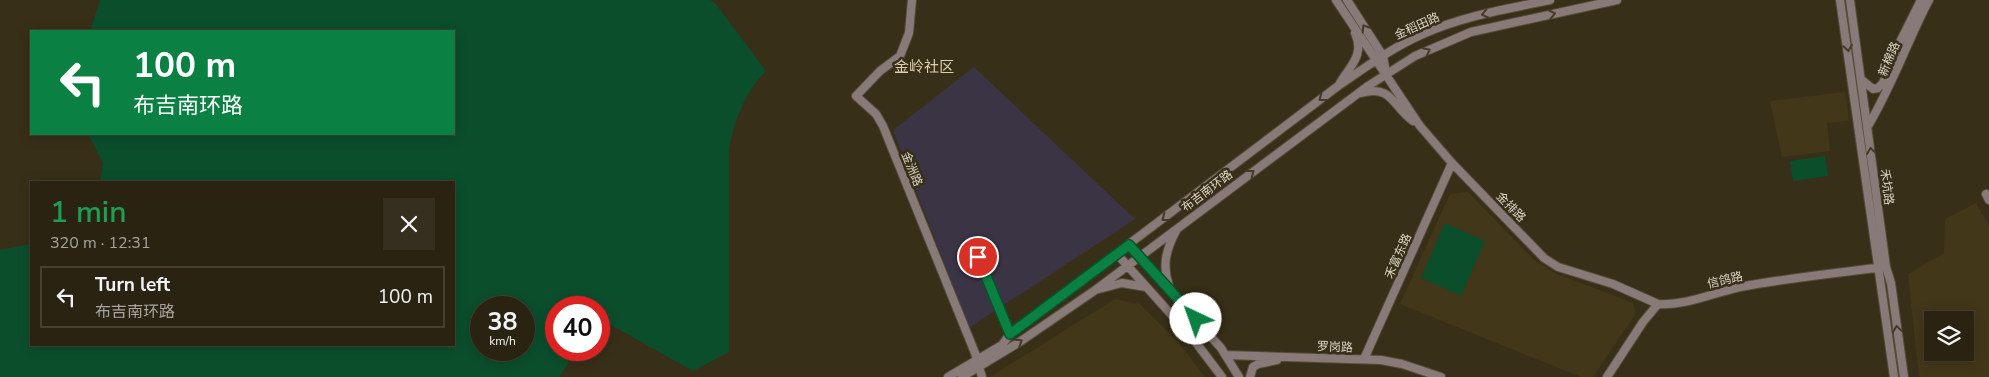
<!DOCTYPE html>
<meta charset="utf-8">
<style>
body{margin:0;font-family:"Nunito Sans","Noto Sans SC",sans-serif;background:#362f20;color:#f1f3f6;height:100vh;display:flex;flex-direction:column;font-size:19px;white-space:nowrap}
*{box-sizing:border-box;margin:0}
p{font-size:16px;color:#a5a49f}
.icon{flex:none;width:28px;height:28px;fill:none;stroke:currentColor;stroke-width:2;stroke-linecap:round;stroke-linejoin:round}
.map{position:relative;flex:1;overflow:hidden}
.side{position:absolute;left:30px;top:181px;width:425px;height:165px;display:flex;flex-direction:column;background:#2a2312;border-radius:0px;box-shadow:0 2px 12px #0003,0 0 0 1px #464032}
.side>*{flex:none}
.banner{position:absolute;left:30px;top:30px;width:425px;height:105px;border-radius:0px;box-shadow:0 2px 12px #0003,0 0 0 1px #464032;background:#0b8043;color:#fff;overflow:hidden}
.controls{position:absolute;left:1924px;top:311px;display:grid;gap:10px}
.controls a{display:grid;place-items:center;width:50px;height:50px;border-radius:0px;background:#2a2312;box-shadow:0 2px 12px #0003,0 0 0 1px #464032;font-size:25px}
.speed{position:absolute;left:470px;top:296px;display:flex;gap:10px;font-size:25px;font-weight:700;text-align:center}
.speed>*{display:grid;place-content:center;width:65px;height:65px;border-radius:50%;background:#2a2312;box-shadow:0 2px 12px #0003,0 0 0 1px #464032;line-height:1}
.speed small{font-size:12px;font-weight:400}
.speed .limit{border:8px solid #d22;background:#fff;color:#111}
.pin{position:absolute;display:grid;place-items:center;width:42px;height:42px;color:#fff;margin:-21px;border:2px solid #fff;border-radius:50%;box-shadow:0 1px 5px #0007}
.me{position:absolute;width:55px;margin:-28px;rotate:318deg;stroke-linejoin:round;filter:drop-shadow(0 0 4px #0008)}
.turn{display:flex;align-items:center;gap:18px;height:105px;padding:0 20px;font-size:22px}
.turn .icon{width:65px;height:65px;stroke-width:2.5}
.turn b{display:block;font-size:35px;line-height:42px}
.round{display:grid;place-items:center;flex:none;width:52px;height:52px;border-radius:0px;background:#362f20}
.summary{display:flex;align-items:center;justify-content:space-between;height:85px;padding:0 20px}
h1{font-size:30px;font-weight:600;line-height:38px;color:#1e9e55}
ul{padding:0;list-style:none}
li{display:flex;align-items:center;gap:15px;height:62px;margin:0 10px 8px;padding:0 10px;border:2px solid #464032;border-radius:0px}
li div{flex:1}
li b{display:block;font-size:19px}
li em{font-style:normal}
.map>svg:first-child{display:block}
.built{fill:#433719;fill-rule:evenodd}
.industrial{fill:#3b3444}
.green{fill:#0b4e2c;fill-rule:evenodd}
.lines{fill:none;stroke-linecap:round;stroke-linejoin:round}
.minor-casing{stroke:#554d37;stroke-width:10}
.minor{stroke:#887a78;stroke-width:8}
.oneway{stroke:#443a26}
.route-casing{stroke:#07532c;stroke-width:12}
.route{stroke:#0b8043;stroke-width:9}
.labels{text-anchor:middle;stroke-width:5;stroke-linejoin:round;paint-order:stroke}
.street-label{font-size:12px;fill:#d9d4c6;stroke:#382f18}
.quarter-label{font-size:15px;fill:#d9cfb3;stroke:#382f18}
</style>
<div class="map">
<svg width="1989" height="377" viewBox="0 0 1989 377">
<rect width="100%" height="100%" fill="#382f18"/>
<path class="built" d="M1845 92 1849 121 1827 123 1830 151 1782 157 1770 101Z
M1468 192 1534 260 1555 273 1633 303 1636 313 1593 377H1581L1400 304 1450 194Z
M1976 203 1989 226V377H1919L1908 274 1944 253 1945 219ZM1932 320H1965V352H1932Z
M1115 299 1140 304 1178 342 1205 377H990Z"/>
<path class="industrial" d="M974 67 1135 219 969 328 893 130Z"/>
<path class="green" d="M100 0H710L715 3 766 71C745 92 734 120 729 149V352L693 371 611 325 599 329V308H556V350H577L559 377H0V250L31 244V345H454V182H100L103 163 88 134H454V31H90ZM481 308H524V350H481Z
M1825 156 1828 176 1793 181 1790 161Z
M1445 223 1485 241 1461 296 1421 278Z"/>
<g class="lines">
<g class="minor-casing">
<path id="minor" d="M912 0 909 33 900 56 880 71 856 96 876 114 883 126 975 353 982 377
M1336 0 1420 126 1452 163 1544 258 1558 267 1613 284 1658 304
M1347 0 1383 56 1386 73
M1840 0 1894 377
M1850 0 1886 267 1891 283 1904 377
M1862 80 1873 89 1878 88 1883 83 1895 52 1921 0
M1340 83C1350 66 1365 55 1355 33
M1361 93C1392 84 1393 107 1413 121
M1868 126C1892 86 1907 42 1929 0
M1986 194 1989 200
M1129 245 1221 348 1239 377
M1117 254 1194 340 1222 377
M978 257 1010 334
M1169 286C1162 265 1166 250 1176 231
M1099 289 1122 283 1146 287
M1226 355 1381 360 1402 364 1441 377
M1364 359 1452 163
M948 377 1002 345 1010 334 1338 86C1366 67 1393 47 1423 34 1463 16 1507 9 1550 0
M962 377 1018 343 1094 291 1368 86 1415 56 1471 32 1617 0
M1250 377 1253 367 1258 364 1277 360
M1607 377 1643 322 1658 304C1685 306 1713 293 1740 287 1787 278 1836 273 1884 267"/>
</g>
<use href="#minor" class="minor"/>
</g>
<defs><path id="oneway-chevron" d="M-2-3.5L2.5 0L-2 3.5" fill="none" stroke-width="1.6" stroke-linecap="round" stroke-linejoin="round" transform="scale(1.25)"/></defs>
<g class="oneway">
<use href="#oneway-chevron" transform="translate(1485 14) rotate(168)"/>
<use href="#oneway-chevron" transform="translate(1552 14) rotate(-12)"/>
<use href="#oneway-chevron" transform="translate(1365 28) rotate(-122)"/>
<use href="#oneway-chevron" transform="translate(1848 48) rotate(81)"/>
<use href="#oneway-chevron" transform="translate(1427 51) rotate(-26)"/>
<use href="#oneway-chevron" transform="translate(1322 98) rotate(143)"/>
<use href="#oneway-chevron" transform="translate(1871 151) rotate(-97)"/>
<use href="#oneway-chevron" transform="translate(1251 173) rotate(-37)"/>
<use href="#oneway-chevron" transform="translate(1165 218) rotate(143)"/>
<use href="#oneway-chevron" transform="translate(1897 329) rotate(-98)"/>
<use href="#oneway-chevron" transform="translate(1019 342) rotate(-33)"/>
</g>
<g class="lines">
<g class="route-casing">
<path id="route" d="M978 257 1010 334 1129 245 1196 319"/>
</g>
<use href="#route" class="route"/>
</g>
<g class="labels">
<g class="street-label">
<text transform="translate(1417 26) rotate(-24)" y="4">金稻田路</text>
<text transform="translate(1889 59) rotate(-67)" y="4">新棉路</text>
<text transform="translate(912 169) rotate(68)" y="4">金洲路</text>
<text transform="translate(1887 187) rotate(83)" y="4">禾坑路</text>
<text transform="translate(1207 191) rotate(-37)" y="4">布吉南环路</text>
<text transform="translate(1511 207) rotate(46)" y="4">金排路</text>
<text transform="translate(1398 256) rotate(-66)" y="4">禾富东路</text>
<text transform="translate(1725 280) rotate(-13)" y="4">信鸽路</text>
<text transform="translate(1335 347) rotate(2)" y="4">罗岗路</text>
</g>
<g class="quarter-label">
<text x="924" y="72">金岭社区</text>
</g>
</g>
</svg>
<div class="controls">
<a><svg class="icon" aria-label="layers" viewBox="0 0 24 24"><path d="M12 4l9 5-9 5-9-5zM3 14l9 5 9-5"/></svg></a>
</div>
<div class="speed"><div>38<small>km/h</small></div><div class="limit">40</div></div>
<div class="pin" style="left:978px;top:257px;background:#d93025"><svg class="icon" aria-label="arrive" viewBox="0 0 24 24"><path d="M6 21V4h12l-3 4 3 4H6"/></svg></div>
<svg class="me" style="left:1196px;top:319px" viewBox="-20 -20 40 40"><circle r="19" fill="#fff"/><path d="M0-13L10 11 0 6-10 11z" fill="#0b8043"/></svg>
<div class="banner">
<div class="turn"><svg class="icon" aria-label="left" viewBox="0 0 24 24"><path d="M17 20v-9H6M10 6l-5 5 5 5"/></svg><div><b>100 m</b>布吉南环路</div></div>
</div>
<section class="side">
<div class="summary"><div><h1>1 min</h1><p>320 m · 12:31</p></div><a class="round"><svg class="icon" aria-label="close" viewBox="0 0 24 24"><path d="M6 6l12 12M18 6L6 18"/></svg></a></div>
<ul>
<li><svg class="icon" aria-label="left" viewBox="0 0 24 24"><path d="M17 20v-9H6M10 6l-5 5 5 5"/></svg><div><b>Turn left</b><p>布吉南环路</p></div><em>100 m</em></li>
</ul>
</section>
</div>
